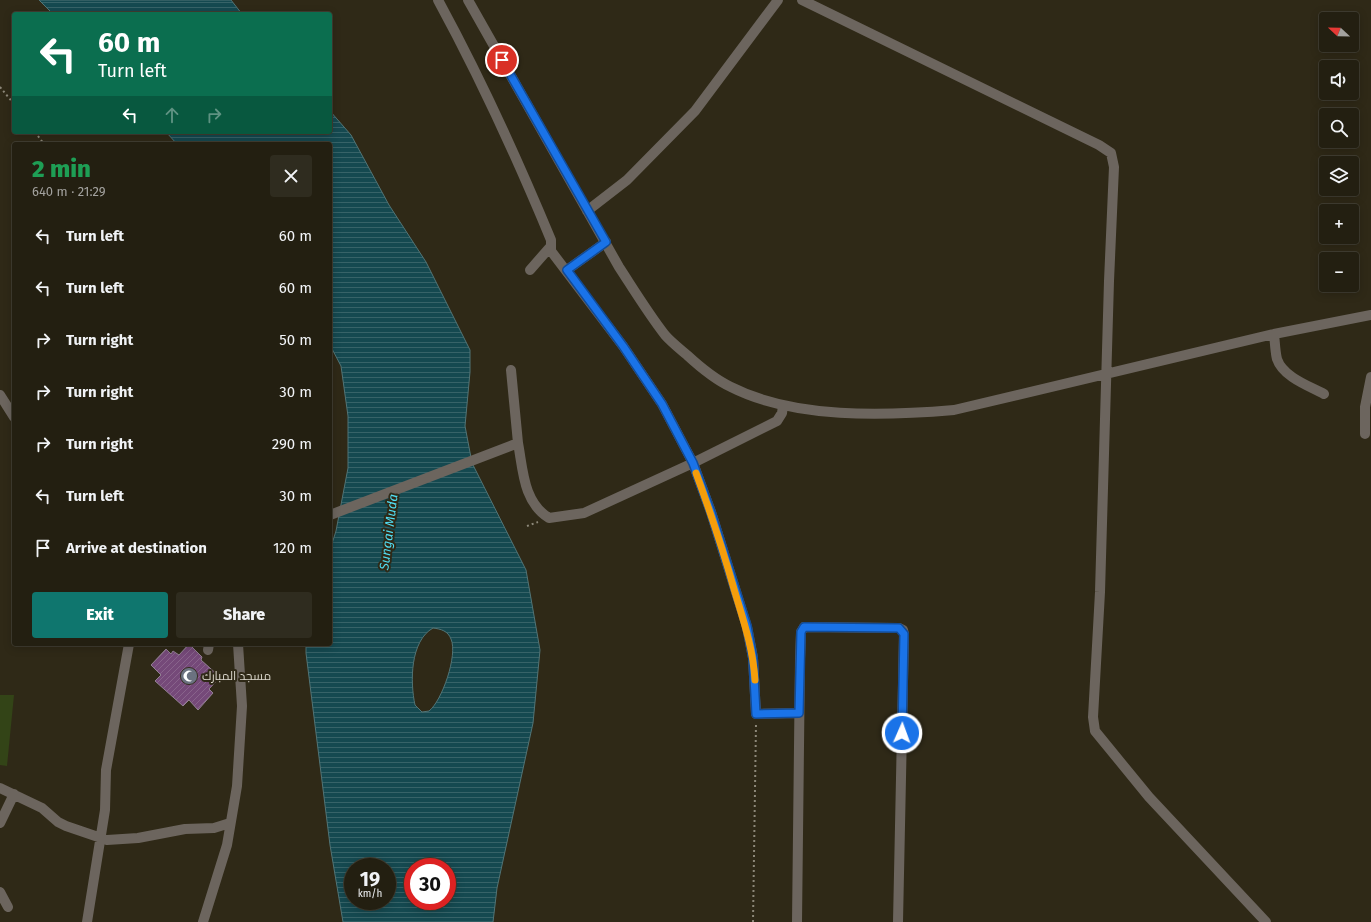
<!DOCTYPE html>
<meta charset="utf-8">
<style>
body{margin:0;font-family:"Fira Sans",Cairo,sans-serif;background:#2f2c1f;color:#f1f3f6;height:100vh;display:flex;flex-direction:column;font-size:15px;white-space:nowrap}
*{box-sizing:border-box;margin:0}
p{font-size:13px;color:#a3a29f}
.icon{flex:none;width:22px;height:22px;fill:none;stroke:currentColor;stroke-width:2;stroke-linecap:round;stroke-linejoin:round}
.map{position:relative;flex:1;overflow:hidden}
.drawer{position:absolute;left:12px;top:142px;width:320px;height:504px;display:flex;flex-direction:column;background:#231f11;border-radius:4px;box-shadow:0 2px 10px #0003,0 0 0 1px #403d31}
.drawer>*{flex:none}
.top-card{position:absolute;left:12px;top:12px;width:320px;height:122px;border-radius:4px;box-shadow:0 2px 10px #0003,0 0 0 1px #403d31;background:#0b6e4f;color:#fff;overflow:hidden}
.needle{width:26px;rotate:292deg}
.controls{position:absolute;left:1319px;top:12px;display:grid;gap:8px}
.controls a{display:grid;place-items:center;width:40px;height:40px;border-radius:4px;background:#231f11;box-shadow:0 2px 10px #0003,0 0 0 1px #403d31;font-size:20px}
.speed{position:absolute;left:344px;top:858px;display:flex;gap:8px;font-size:20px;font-weight:700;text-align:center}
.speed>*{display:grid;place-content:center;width:52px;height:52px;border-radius:50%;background:#231f11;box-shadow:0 2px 10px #0003,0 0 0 1px #403d31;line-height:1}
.speed small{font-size:10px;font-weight:400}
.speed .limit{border:6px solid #d22;background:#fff;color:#111}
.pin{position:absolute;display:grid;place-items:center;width:34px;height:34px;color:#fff;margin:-17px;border:2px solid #fff;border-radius:50%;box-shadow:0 1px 4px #0007}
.me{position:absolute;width:44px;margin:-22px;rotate:2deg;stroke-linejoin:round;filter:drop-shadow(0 0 3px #0008)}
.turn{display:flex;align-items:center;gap:14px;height:84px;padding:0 20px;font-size:18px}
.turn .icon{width:52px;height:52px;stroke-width:2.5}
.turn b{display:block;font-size:28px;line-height:34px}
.lanes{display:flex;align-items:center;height:38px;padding:0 20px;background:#0003;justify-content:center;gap:20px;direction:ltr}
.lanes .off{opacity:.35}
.round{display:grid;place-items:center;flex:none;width:42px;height:42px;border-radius:4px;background:#2f2c1f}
.overview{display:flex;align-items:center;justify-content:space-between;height:68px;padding:0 20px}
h1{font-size:24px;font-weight:800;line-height:30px;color:#1e9e55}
.action{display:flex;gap:8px;margin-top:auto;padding:8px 20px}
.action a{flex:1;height:46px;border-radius:4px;background:#0f766e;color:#fff;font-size:16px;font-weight:800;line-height:46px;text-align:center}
.action a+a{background:#2f2c1f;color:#f1f3f6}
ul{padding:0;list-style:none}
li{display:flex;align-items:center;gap:12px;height:52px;padding:0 20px}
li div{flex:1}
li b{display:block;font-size:15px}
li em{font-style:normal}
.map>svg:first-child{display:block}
.grass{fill:#334417}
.water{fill:url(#water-rules);stroke:#517476;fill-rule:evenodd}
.building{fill:url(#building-hatch);stroke:#918091}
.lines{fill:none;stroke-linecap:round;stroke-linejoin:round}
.path{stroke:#8d8879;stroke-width:2;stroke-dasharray:2 3;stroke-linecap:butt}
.minor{stroke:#6c655e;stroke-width:10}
.route-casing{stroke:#114b97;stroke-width:10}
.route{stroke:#1a73e8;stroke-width:7}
.slow{stroke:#f59e0b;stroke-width:7}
.labels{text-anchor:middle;stroke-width:4;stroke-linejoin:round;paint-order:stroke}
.poi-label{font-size:12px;fill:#ddd9ce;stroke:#2f2917;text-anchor:start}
.water-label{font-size:13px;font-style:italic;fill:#51ddf2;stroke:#2f2917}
</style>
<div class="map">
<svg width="1371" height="922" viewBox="0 0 1371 922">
<defs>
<pattern id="water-rules" width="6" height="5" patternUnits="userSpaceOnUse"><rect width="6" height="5" fill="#154950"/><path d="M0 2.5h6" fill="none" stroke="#376368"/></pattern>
<pattern id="building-hatch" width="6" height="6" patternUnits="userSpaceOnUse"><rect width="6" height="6" fill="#754979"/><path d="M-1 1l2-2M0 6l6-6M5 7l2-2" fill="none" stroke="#88638b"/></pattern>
</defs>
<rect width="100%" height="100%" fill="#2f2917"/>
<path class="grass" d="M0 695H14L7 766 0 765Z"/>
<path class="water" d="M39 0H231L242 14H53Z
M330 111 351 135 389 205 426 262 470 350V372L465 426 472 463 526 570 540 650 533 723 497 888 493 922H343L330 845 306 653V644H330V550L336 531 348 468V416L341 366 330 345V144H177L166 132H330ZM433 628C441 629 448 631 451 639 458 655 442 701 429 711L422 712 415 705C410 682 410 641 433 628ZM353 867H387V901H353ZM413 867H447V901H413Z"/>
<path class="building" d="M189 644 202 657 201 660 220 677 209 689 213 693 198 710 189 700 183 706 155 681 161 675 151 665 166 649 171 654 173 651 179 655Z"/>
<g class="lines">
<path class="path" d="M0 87 14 104
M35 132 44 144
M527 526 538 522
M753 922 756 723"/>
<path class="minor" d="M438 0C480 77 517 158 551 240V251L623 346 662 404 693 463 711 512 747 627 753 658 756 714 799 713
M468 0 619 267C634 290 648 313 665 335 671 342 680 349 687 355 700 367 714 379 731 387 794 419 884 416 954 410L1274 334 1371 315
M802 0 1099 145 1111 153 1114 167 1109 281 1100 592 1093 717 1095 731 1149 797 1266 922
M587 211 627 180 695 111 778 0
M530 270 551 246
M567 270 606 242
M1274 334C1275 342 1275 351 1277 359 1283 377 1309 386 1324 394
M511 370 518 443
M0 395 14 417
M1365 434V407L1371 377
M330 515 518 443C523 469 523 502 549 518L584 513 693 463 777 421 782 413 783 406
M208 650 209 644
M0 788 42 808 58 822 66 826 107 840 138 838 185 829 214 828 230 823
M0 823 14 794
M0 892 8 907
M87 922 105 810 106 770 129 644
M203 922 227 845 237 786 242 706 238 644
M797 922 800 659 801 632 804 627 899 628 903 630 904 634 898 922"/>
</g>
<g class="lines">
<g class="route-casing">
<path id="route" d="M502 60 606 242 567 270 623 346 662 404 693 463 711 512 747 626 753 658 756 714 799 713 801 632 804 627 899 628 904 634 902 733"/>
</g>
<use href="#route" class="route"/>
<path class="slow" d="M696 473C710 511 723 550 734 589 743 619 753 648 755 680"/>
</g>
<defs>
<g id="mosque-disc" transform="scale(0.9)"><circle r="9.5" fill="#6b7280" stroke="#2f2917"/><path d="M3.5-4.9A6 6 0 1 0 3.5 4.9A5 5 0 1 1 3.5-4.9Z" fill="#fff"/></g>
</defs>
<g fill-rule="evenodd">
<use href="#mosque-disc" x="189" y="676"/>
</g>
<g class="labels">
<g class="poi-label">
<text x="202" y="680">مسجد المبارك</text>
</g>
<g class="water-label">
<text transform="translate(388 532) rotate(-83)" y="5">Sungai Muda</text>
</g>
</g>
</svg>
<div class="controls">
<a><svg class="needle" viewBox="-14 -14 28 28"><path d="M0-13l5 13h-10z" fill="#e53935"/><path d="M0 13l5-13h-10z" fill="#a3a29f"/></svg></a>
<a><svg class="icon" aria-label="sound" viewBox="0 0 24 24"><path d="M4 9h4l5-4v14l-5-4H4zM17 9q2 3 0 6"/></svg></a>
<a><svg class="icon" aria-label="search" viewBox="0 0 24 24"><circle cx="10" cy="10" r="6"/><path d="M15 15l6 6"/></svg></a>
<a><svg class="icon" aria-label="layers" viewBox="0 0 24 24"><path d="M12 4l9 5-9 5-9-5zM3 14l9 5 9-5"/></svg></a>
<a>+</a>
<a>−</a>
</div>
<div class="speed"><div>19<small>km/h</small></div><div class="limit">30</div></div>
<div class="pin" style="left:502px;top:60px;background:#d93025"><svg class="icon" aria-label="arrive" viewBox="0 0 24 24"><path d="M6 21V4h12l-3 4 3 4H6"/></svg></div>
<svg class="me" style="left:902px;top:733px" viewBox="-20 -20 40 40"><circle r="17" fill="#1a73e8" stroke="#fff" stroke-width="3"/><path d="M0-11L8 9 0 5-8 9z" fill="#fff"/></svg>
<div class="top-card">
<div class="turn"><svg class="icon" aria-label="left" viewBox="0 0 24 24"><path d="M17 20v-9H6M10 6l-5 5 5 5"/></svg><div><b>60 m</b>Turn left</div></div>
<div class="lanes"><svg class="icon" aria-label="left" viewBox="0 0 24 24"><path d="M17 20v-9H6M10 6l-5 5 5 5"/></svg><svg class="icon off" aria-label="ahead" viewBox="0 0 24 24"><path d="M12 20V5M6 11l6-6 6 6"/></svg><svg class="icon off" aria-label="right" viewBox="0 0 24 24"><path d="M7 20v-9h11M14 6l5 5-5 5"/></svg></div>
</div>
<section class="drawer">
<div class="overview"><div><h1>2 min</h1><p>640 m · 21:29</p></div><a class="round"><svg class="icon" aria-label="close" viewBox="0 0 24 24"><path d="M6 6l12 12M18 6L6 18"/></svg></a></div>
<ul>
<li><svg class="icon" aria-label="left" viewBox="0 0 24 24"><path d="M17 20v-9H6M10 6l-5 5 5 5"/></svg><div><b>Turn left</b></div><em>60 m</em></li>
<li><svg class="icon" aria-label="left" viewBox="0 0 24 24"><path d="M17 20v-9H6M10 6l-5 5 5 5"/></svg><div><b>Turn left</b></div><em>60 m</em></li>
<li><svg class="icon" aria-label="right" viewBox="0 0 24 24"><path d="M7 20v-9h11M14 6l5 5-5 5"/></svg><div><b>Turn right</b></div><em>50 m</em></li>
<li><svg class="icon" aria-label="right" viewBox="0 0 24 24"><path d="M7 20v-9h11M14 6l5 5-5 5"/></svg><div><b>Turn right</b></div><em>30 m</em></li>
<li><svg class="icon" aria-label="right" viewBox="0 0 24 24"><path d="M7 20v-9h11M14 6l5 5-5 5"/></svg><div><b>Turn right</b></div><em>290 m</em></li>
<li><svg class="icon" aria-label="left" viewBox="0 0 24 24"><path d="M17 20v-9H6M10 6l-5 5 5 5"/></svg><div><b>Turn left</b></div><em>30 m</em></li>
<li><svg class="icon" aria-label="arrive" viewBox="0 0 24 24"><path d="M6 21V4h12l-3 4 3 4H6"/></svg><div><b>Arrive at destination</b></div><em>120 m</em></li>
</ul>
<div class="action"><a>Exit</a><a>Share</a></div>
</section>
</div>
